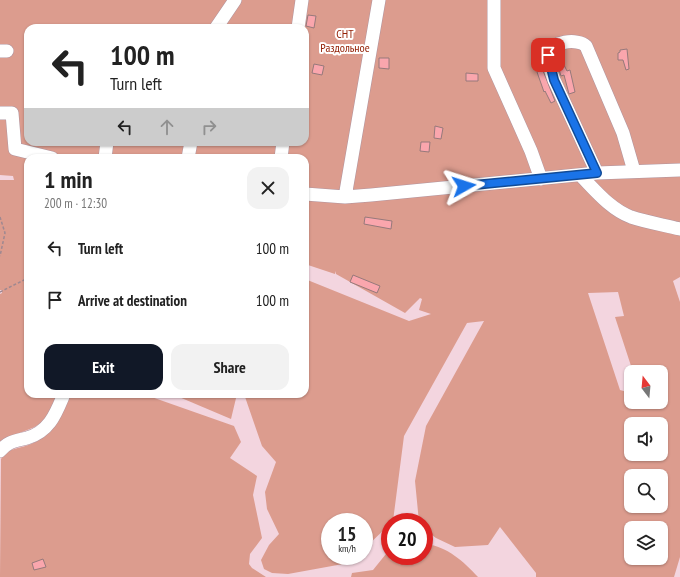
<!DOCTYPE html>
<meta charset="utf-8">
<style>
body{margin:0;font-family:"PT Sans Narrow",sans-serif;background:#f2f2f2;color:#222;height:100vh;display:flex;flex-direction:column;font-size:15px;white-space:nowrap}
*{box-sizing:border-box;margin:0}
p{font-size:13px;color:#767676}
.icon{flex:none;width:22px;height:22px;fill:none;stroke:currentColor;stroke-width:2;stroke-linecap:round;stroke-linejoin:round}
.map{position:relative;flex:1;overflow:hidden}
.panel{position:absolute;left:24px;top:154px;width:285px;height:244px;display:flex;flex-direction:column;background:#fff;border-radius:12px;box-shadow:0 1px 3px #0004}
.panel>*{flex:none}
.guide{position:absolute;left:24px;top:24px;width:285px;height:122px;border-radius:12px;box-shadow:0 1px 3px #0004;background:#fff;color:#222;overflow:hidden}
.needle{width:26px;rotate:344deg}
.fabs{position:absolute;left:624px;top:365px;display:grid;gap:8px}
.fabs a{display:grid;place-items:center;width:44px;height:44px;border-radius:8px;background:#fff;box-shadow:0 1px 3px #0004;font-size:20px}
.speed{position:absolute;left:321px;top:513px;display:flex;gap:8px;font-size:20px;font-weight:700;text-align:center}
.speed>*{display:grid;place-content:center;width:52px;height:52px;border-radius:50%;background:#fff;box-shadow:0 1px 3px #0004;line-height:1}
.speed small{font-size:10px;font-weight:400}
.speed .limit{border:6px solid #d22;background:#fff;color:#111}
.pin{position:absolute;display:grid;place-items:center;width:34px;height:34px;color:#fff;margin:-17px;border-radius:8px;box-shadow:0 2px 6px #0006}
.me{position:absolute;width:44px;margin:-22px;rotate:84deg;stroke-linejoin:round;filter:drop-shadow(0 0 3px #0008)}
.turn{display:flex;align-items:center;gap:14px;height:84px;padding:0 20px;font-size:18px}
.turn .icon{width:52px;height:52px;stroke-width:2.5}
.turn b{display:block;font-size:28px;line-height:34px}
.lanes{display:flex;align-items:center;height:38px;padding:0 20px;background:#0003;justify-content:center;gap:20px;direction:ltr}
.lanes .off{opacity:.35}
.round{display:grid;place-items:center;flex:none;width:42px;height:42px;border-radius:12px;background:#f2f2f2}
.overview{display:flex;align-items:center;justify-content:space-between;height:68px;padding:0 20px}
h1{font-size:24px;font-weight:700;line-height:30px}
.primary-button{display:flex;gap:8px;margin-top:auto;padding:8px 20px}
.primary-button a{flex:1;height:46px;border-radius:12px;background:#111827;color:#fff;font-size:16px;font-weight:700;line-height:46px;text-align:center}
.primary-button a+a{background:#f2f2f2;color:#222}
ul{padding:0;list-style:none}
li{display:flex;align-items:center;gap:12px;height:52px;padding:0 20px}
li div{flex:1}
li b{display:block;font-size:15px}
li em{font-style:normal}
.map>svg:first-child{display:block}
.green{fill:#dc9c8e;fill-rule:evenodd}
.building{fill:#faa6ad;stroke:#96797b}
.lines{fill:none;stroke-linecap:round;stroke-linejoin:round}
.minor-casing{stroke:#b0949e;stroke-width:14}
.path{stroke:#9f8890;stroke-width:1.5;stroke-dasharray:3 2;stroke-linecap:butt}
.minor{stroke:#fff;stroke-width:13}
.route-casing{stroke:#114b97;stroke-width:10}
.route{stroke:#1a73e8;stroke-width:7}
.labels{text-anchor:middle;stroke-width:4;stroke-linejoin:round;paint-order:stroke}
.park-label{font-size:12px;fill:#942107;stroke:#fff}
</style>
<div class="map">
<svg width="680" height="577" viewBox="0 0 680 577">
<rect width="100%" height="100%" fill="#f3d5df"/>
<path class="green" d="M0 0H680V277L673 281 680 302V557L674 577H536V573L500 527 488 545 455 547 436 538 424 529V522H419L415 481 426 426 484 321 467 323 404 436 393 521 390 522V524L364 549V522H330V556H355L343 564 288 574 272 573 264 569 261 560 269 545 279 534 267 509 265 492 276 462 262 446 244 394H305V279L409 321 431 314 419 310 422 299 420 298 405 313 336 274V271L335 274 305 264V158H28V394H59C55 404 48 419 38 425 26 432 10 434 0 445V294L2 293V290H0V180H14L13 176 0 175ZM28 28H305V142H28ZM618 292 624 316 615 317 633 372H661V402H631V393L620 390 588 293ZM631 424H661V454H631ZM631 476H661V506H631ZM631 528H661V558H631Z
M70 394H143L234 426 241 442 230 458 257 476 253 495 262 538 250 554 249 564 252 568 266 577H0L1 459C11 446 17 450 31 444 53 435 62 415 70 394Z
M172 394H237L231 419Z
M426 544C448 547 463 561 478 577H351L352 573 373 570 390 549V556H424V545Z"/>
<path class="building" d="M308 15 316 16 314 28 306 26Z
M627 49 629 69 626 70 623 60H618V53L620 52V50Z
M379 58H389V69L379 68Z
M562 61 567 71 570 70 575 92 569 94 564 75 561 76 557 63Z
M314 64 324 66 322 75 312 73Z
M542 68 555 101 551 103 545 91 544 92 537 72 540 71V69Z
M466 73 478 74V81H466Z
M435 126 443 128 441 139 434 138Z
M421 142H430L429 152 420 151Z
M365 217 392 221 391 229 364 224Z
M353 275 380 286 377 293 350 282Z
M43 559 46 567 34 570 32 563Z"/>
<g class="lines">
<g class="minor-casing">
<path id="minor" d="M494 0V68L531 151 541 179
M216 28 235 0
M298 28 302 0
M0 51H7
M0 113H12L15 149 52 158
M105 158 107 142
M188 158 191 142
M281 158 283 142
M597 173 554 80C552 73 547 63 548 55 550 41 578 38 586 46L623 133 634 171
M580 175C595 190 610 209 631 217 646 222 664 225 680 229
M305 194 345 197 371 195 597 173 680 170
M345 197 379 0
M0 451C8 441 16 441 27 438 50 431 56 413 64 394"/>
</g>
<path class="path" d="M0 217 5 233 0 256
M0 292 28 278"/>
<use href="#minor" class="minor"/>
</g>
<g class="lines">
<g class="route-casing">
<path id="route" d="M464 186 597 173 554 80 548 55"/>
</g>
<use href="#route" class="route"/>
</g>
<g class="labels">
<g class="park-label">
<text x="345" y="38">СНТ<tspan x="345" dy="14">Раздольное</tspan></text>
</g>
</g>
</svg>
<div class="fabs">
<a><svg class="needle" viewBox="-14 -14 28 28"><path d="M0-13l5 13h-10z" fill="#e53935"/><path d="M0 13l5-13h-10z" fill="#767676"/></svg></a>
<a><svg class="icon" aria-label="sound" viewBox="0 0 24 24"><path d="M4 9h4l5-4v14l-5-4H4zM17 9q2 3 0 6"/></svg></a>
<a><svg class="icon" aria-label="search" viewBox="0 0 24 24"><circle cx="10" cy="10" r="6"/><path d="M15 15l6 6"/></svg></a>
<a><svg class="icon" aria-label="layers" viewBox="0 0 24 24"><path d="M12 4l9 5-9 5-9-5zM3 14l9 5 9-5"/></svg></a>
</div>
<div class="speed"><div>15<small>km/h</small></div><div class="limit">20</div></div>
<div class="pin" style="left:548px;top:55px;background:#d93025"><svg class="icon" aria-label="arrive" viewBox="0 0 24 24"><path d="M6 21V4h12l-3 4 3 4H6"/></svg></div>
<svg class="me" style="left:464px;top:186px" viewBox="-20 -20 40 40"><path d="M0-17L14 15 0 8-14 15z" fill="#1a73e8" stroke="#fff" stroke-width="4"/></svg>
<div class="guide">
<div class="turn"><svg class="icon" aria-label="left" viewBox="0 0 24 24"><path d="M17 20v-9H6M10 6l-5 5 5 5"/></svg><div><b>100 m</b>Turn left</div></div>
<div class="lanes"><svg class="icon" aria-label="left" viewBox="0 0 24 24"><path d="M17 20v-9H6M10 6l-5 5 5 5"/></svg><svg class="icon off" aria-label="ahead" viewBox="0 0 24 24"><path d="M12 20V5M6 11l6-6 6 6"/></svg><svg class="icon off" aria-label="right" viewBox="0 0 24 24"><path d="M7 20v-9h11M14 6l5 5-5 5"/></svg></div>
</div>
<section class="panel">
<div class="overview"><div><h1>1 min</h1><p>200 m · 12:30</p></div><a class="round"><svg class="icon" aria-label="close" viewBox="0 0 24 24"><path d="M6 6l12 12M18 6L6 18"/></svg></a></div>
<ul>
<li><svg class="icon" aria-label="left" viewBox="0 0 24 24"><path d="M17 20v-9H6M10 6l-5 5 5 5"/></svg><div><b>Turn left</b></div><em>100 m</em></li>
<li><svg class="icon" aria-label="arrive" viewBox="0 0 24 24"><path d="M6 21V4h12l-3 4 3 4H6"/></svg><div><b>Arrive at destination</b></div><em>100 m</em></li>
</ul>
<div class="primary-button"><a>Exit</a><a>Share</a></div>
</section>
</div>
